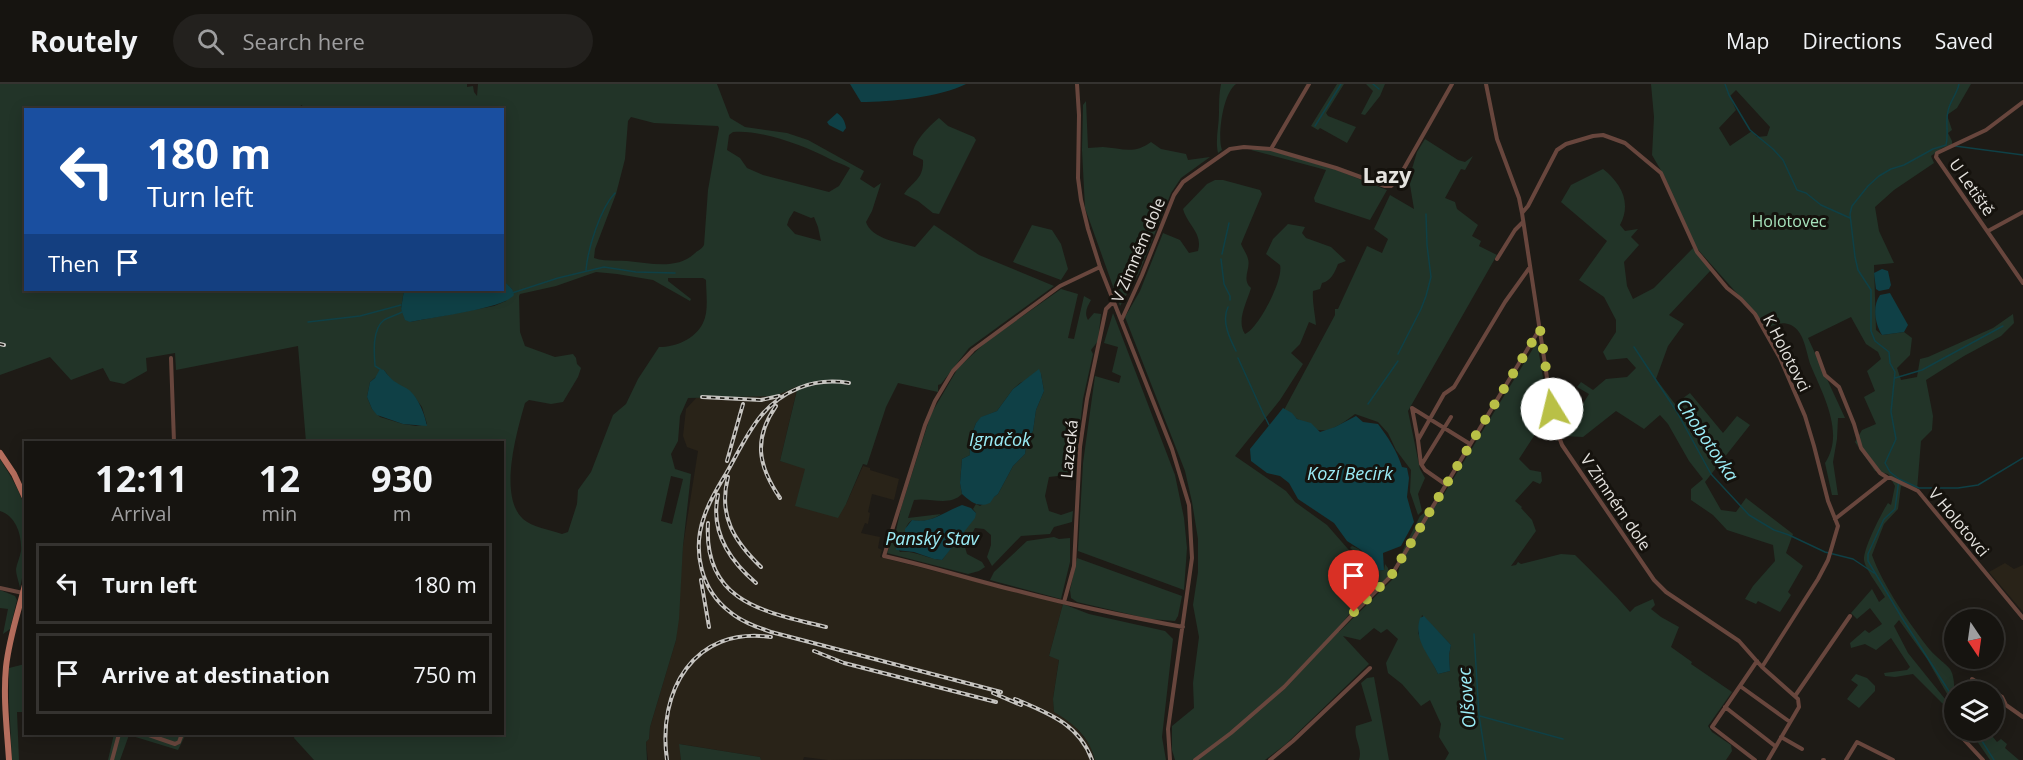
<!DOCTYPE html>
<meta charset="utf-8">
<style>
body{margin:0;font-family:"Open Sans",sans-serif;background:#23211e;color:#f1f3f6;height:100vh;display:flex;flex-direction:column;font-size:22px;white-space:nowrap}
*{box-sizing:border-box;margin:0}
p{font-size:20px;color:#9e9e9f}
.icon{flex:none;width:33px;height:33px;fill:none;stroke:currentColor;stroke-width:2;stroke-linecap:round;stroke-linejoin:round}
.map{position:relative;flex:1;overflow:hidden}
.panel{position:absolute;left:24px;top:357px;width:480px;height:294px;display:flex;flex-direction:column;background:#161410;border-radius:0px;box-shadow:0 3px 15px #0003,0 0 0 2px #353330}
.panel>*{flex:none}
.banner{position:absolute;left:24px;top:24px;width:480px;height:183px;border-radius:0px;box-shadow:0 3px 15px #0003,0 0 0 2px #353330;background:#1a4fa0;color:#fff;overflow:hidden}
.needle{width:39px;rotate:167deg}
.buttons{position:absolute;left:1944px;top:525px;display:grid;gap:12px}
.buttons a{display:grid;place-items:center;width:60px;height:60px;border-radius:50%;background:#161410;box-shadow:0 3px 15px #0003,0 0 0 2px #353330;font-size:30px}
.pin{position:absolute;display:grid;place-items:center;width:51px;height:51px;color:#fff;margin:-62px -26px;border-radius:50% 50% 50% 0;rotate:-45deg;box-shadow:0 0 6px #0007}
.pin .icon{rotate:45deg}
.me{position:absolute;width:66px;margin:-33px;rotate:351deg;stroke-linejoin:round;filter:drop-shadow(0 0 4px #0008)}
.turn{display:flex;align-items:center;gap:21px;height:126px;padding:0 24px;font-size:27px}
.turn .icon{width:78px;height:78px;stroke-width:2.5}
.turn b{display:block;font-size:42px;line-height:51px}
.then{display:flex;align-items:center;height:57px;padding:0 24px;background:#0003;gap:12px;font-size:22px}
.eta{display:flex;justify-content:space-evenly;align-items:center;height:102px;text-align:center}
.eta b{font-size:36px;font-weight:700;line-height:42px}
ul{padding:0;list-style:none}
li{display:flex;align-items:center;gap:18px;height:81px;margin:0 12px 9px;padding:0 12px;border:3px solid #353330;border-radius:0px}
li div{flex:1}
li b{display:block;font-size:22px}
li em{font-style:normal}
header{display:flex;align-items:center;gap:36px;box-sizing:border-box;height:84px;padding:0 30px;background:#161410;border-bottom:2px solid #353330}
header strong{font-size:28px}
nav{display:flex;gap:33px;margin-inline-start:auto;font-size:21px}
.search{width:420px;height:54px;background:#23211e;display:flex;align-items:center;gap:15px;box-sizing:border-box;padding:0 21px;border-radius:33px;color:#9e9e9f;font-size:22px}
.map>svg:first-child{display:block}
.built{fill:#292318}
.green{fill:#223428;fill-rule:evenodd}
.water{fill:#0f4046}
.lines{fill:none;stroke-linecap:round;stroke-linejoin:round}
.stream{stroke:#0f4046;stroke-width:1.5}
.minor{stroke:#68463d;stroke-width:4}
.major{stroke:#b56e5d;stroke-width:6}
.rail-casing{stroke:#c6c4c0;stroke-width:4}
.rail{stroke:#15120d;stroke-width:1.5;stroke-dasharray:4.5;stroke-linecap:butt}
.route{stroke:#b9c046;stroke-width:10;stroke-dasharray:0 18}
.labels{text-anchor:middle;stroke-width:6;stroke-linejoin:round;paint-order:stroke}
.street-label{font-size:16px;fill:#e5e3df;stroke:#15120d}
.park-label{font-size:16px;fill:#a7e3bc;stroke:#15120d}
.water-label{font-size:18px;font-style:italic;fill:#9bedf7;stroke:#15120d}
.district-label{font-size:22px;font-weight:bold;fill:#e5e3df;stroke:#15120d}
</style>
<header>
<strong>Routely</strong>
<div class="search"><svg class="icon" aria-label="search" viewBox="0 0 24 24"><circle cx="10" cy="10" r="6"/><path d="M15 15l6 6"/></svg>Search here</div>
<nav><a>Map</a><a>Directions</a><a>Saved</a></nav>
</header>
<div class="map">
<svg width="2023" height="676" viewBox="0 0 2023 676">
<rect width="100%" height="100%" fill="#1e1b16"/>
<path class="built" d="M798 301 780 377 805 384 846 420 863 382 870 384V386L899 395 894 416 872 410 868 428 870 429 868 440 865 439 861 449 880 453 878 464 882 466 880 473 1063 520 1049 572 1059 575 1053 615 1054 628 1072 639 1091 662 1095 676 915 675 828 676 804 673 803 676H761L760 673 680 660 681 676H648L646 658 649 655 650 643 676 556 683 462 698 367 687 363 683 352 686 325 697 313 775 312Z
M2005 479 2014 485 2023 481V528L1989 488Z"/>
<path class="green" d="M0 0H467V3L473 2 474 8 477 12 478 0H717L730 34 745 43 787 49 808 56 864 87 860 95 874 104 881 99 872 127 866 138C871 155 901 159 915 163L934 141 979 171 1054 202 969 264 941 300 938 301V308L898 299 886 323 867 381 863 380 846 420 838 434 795 422 805 385 780 377 798 302 775 312 688 314 680 332 678 357 671 370 675 385 691 390 683 462 679 535 676 556 650 643 649 655 646 658 647 676H314L294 654 295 650H502V358H306L298 262 176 286 175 269 146 274 147 287 124 300 110 297 103 284 71 296 50 273 0 291ZM302 21 303 26H502V196L512 205 506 217 494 222 410 238 401 225 404 206H26V26L296 25ZM631 33 654 39 718 42 719 44 708 106 704 161C701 166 698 166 694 170 676 186 650 179 627 177 616 176 604 178 594 174L595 165 616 110 625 75 628 37ZM733 48C759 45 805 62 828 74 835 78 843 80 850 84L839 102 829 108 763 91 747 84 740 74 727 66 729 51ZM794 127 811 134 814 133 818 143 821 157 795 150 787 141 789 135ZM596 188 617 190 653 196 690 217 691 215 668 197V194H703L706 196C706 209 709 227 703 239 695 255 676 263 659 263L638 295 626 320 613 331 591 388 578 406 577 420 568 448 562 450C550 446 532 443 523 435 498 412 517 347 525 319L529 316 551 320 563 318 578 293 581 284 577 280 576 274 573 270 555 273 525 262 520 248 519 212 520 210 556 202ZM384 286 393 298 414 312 422 323 427 340 416 342 403 340 380 333 372 325 367 313 370 298ZM671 392 683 395 672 440 661 437Z
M1221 0H1236C1223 9 1217 52 1222 66L1218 69C1215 55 1219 43 1219 29 1219 19 1219 10 1221 0Z
M1337 0H1344L1326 29 1328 32 1356 43 1347 59 1320 44 1318 46 1311 42Z
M1366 0H1385L1380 12 1365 31 1361 30 1373 7Z
M1651 0H1971L1957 24 1947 31 1952 46 1948 49 1952 57V61L1942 64 1931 72 1934 79 1894 106 1875 123 1879 147 1894 179 1874 181 1876 246 1882 251 1904 248 1912 254 1910 271 1897 284 1901 296 1917 293 1920 275 1928 273 1993 244 2013 230 2014 239 2001 252 1964 272 1926 296 1933 332 1932 346 1921 357 1917 406 1901 402 1898 425 1884 440 1872 471C1882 500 1911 542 1930 566 1936 573 1945 579 1950 585 1956 594 1954 612 1954 622L1927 575 1899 536 1894 542 1908 569 1949 620H1943L1913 590 1895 593 1885 592 1884 589 1907 586 1910 583 1891 554 1876 566 1865 560 1851 564 1850 559 1865 546 1869 549 1882 540 1870 524 1857 535 1851 529 1872 505 1879 518 1885 513C1880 504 1865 485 1864 476 1863 465 1882 428 1888 419L1891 421 1895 402 1888 390 1875 387 1855 358 1862 346 1876 340 1864 313 1875 307 1867 287 1881 275 1878 268 1866 260 1851 233 1808 254 1845 334H1838L1837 355 1833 378 1838 411H1832L1825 379C1845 349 1823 311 1811 282 1806 269 1805 248 1791 241 1781 237 1774 241 1765 245L1757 232 1693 160 1663 90 1652 71 1654 33ZM1736 6 1770 43 1767 52 1757 53 1752 47 1730 62 1719 44 1736 26 1730 12Z
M1086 17 1088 64C1093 64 1098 63 1103 63 1121 64 1134 71 1151 58L1161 65 1186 70 1188 76 1210 73 1181 94 1171 109 1139 189 1120 222 1085 124 1082 66 1083 21Z
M939 34 948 42 974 53 976 56 939 130 933 129 918 117 904 110C912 98 924 95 923 76L913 71C912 59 929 42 939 34Z
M1425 55 1458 76 1465 78 1473 72 1465 86 1461 85 1445 114 1455 118 1457 125 1478 141 1472 152 1481 157 1479 162 1497 171 1408 327 1420 385 1425 394 1418 410 1422 427 1418 431 1410 408 1411 386 1396 366 1388 349 1378 338 1355 330C1320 357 1317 347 1284 326L1335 231V225H1338L1367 162 1382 169 1388 155 1374 145 1390 111 1414 125 1409 95 1417 68Z
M1254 65 1273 67 1334 85 1387 106 1370 136 1315 118 1314 114 1326 86 1251 66Z
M1603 85C1621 99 1632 119 1620 141L1625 147 1638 145 1631 153 1639 161 1624 178 1627 202 1633 215 1654 204 1693 164 1711 186 1669 231 1684 240 1668 262 1656 295 1675 320 1690 309 1723 349 1737 332 1750 341 1705 398 1721 426 1736 428 1746 414 1793 450 1786 469 1803 482 1788 508 1791 511 1780 528 1758 517 1756 520 1745 515 1753 502 1775 477 1773 461 1727 446 1713 431 1691 416V405L1703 395 1689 377 1668 340 1660 331 1644 345 1616 327 1583 353 1563 352 1589 310 1577 303 1581 298 1593 306 1606 295 1627 293 1636 284 1627 274 1607 276 1603 268 1616 248V236L1604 213 1579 196 1607 157 1561 118 1571 101Z
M1215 96H1223L1260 106 1262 110 1241 160C1243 165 1247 170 1248 175 1251 185 1241 195 1251 204 1247 218 1236 237 1245 250 1258 245 1284 195 1280 181L1266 170 1273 155 1288 140 1305 143 1302 149 1306 154 1331 163 1346 177 1338 180C1335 188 1331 197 1322 199L1320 205 1313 207C1312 217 1315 230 1316 241L1309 238 1300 260 1291 269 1303 280 1280 316 1235 372 1286 407 1295 418 1327 441 1355 473 1356 469 1350 464 1352 462C1363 466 1374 476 1377 487L1384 486 1385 480 1388 484 1389 492 1354 524 1337 546 1339 548 1398 490 1403 466 1420 432 1439 418 1537 258 1549 329 1519 375 1530 386 1541 388 1542 397 1540 400 1533 397 1515 417 1522 423 1521 424 1532 436 1536 447 1511 482 1516 481 1518 478 1521 480 1561 470 1575 471C1594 490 1613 508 1630 528L1635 523 1653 515 1655 521 1651 525 1661 533 1679 543 1671 563 1692 578 1691 580 1732 608 1708 642 1712 648 1731 661 1732 667 1726 676H1445L1449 669 1439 653 1441 640 1430 616 1421 622 1402 600 1388 589 1386 579 1398 555 1387 545 1381 549 1374 544 1360 556 1343 552 1369 580 1286 660 1265 676H1175L1172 666V642L1194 624 1193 599 1199 553 1193 521 1198 488V455L1192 418 1185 387 1125 233 1140 207 1163 149 1180 156 1189 169 1198 167C1203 149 1188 142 1183 125L1207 100ZM1422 531 1451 561 1449 571 1450 587 1438 590 1418 549Z
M1032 141 1052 146 1061 160 1068 185 1061 196 1013 178Z
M1061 205 1078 210 1068 254 1074 255 1084 212 1091 216C1087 223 1084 229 1088 236L1094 229 1101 230 1098 257 1091 266 1093 270 1083 315 1075 390 1049 393 1045 412 1049 427 1061 431 1073 427 1072 438 1054 443 1050 450 1021 452 992 482 987 473 991 461V451L984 445 975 444 965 463 967 470 982 478 985 483 979 487 968 490 887 469 896 447 901 424 931 330 958 284 986 258ZM1041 290 1044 307 1036 326 1033 347 1027 357 1025 370 1013 382 998 410 980 422 976 420 973 425 976 429 942 476C927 475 915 466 900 468L896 462 905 455C905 448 905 441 912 436 923 438 930 437 941 430L908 434 914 416C930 413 949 423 962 410L960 399 962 375 970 371 969 358 976 339 982 333 997 327 1013 305 1020 299Z
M1113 229 1175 391 1184 434 1187 464 1184 506 1078 467 1083 379 1095 292 1119 299 1121 292 1112 288 1118 263 1104 259Z
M0 375C10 391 20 406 25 425 30 446 25 483 20 504 19 498 16 491 16 485 17 479 20 473 21 467 22 451 16 432 0 427Z
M1054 453 1059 455 1070 454V478L1061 515 990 496 994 488 1027 457Z
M1077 474 1182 512 1178 532 1175 537 1150 535 1077 518 1071 514 1070 506Z
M0 506 15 512 17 516 10 545 3 550 8 525 0 524Z
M1063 520 1089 530 1165 547 1173 555 1162 653 1166 676H1095C1089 652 1074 640 1054 628L1053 615 1059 576 1049 572Z
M25 580V628H17L19 676H12L9 616V584Z
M1856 590 1867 594 1875 602V607L1859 624 1847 615 1858 601 1851 596Z
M1374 593 1389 676H1359C1363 663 1353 655 1356 642L1372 637 1361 599 1367 594Z
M1970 647H1988L1997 658 2001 655 2007 660 2005 664 2019 676H1990Z
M114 650H186L178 666 129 651 120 676H108Z
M679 660 760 673 761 676H681Z"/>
<path class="water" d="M850 0H966C941 13 890 18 861 18Z
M837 29C842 32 845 37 846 44L843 48 829 41 827 38Z
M1882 185 1888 187 1891 201 1889 205 1879 207 1876 205 1874 189Z
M503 196 512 205 514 211C503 225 431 233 410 238L405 236 401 225 404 206H502Z
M1890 209 1908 241 1904 248 1882 251C1875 240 1872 222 1880 211Z
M380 285 384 286C392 297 395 298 406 304 417 310 425 330 427 342L403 340 377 331 372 325 367 313 370 298 375 294Z
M1039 285 1041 290 1044 307 1036 326 1033 347 1027 357 1025 370 1013 382 998 410 994 413 990 419C978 424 971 418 962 410L960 399 962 375 970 371 969 358 976 339 981 333 997 327 1013 305Z
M1283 324 1292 329 1297 335 1311 339 1320 348 1335 343 1356 332 1363 338 1378 340C1388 353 1397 367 1402 383L1407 384 1409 394 1407 413 1414 438 1401 462 1383 469 1384 486 1377 487 1370 476 1361 466 1347 457 1334 439 1298 415 1289 399 1280 392 1267 389 1251 377 1250 365Z
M962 421 971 424 976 429 975 434 942 476 934 475 914 468 896 466V462L905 455V445L912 436C932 440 943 428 962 421Z
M1424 532 1451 561 1449 571 1450 587 1438 590C1430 571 1413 557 1420 534Z"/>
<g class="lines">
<path class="stream" d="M1373 0 1379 5
M1725 0 1729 11 1750 46 1773 65 1783 76 1797 106 1806 109 1821 121 1850 134
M1315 42 1341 0
M1955 62 2023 71
M1222 170 1229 139
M1221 175 1224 200 1230 212V216
M586 186C588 164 600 125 615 109
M512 209 558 194 604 183 636 188 675 189
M1228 223C1221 237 1230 255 1236 267
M308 238 360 232 401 221
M1634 263 1677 328 1711 390 1749 431 1774 446 1789 451 1825 468 1853 475 1874 489
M1398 270 1421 225 1426 212 1431 193 1427 161 1426 130
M1238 274 1263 329 1269 341
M380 285 375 282C374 269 372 245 384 236 389 233 397 231 402 228
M1895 294 1922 286 2003 242
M1368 320 1398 277
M1899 395 1919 404H1958L1978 401 2023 374
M1474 550 1479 631 1486 676
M1954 615 1902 534 1868 477V470L1884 435 1895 425 1899 395 1890 388 1885 379 1896 355 1891 328 1895 288 1890 279 1889 268 1875 257 1871 247V206L1858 186 1855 173 1850 130 1852 122 1868 102 1879 92 1891 85 1904 81 1933 65 1946 61C1949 49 1945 39 1948 27 1950 17 1957 10 1959 0
M1480 632 1563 655
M1975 646 1994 676"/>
<path class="minor" d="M1077 0 1079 31 1078 94 1081 116 1088 145 1100 183 1172 365 1189 421 1192 474 1168 645 1170 676
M1486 0 1497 55 1519 114 1522 129 1551 320 1556 344 1562 361 1654 496 1666 508 1739 557 1762 583 1798 615 1799 623 1768 676
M2023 18 1986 46 1937 69 1936 73 2023 199
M1271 65 1309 0
M1522 129 1528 122 1557 66 1566 60 1593 52 1603 51 1625 59 1661 89 1697 168 1727 204 1741 215 1755 230 1780 274 1805 332 1814 362 1828 417 1838 442 1828 476 1818 495 1762 583
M1988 147 2023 128
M1497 175 1515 146 1523 138
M1100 183 1060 202 973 266 953 287 935 317 925 341 884 472C930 482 975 497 1022 508 1075 522 1129 533 1183 543
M1122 235 1142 191 1174 111 1183 98 1230 65 1244 63 1271 65 1336 84 1385 102H1391L1398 95 1452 0
M1817 269 1825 291 1839 303 1854 340 1861 364 1880 389 1888 394
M171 274 174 358
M1418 356 1412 324 1470 360
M1422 380 1451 333
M1445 400 1425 386 1421 380 1418 356 1444 310 1454 303 1505 218 1530 183
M1835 435 1887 394H1891L1918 407 2023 534
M0 504 23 509
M1064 518 1074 482 1080 363 1087 315 1106 225 1114 217
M1972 595 1993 608
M1740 602 1790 638
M1994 608 2002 613 2006 621 2023 633
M1795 612 1850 532
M1725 623 1775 662
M1955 646 1983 676
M146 650 175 660 179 658 182 650
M1781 653 1802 665
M112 676 119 650
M1195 676 1231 649 1284 603 1354 529 1391 492 1539 246
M1270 676 1293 657 1370 584
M1755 676 1712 643 1757 577
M1823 676H1824
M1846 676 1857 658 1893 676"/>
<path class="major" d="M0 369 14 390 26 416
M9 676C7 645 3 614 6 583 9 554 19 526 26 497"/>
<g class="rail-casing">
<path id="rail" d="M0 260 4 261
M849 299C831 296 816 297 799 304 759 320 747 353 727 388 718 403 709 417 704 433 692 467 701 506 730 528 742 538 757 543 771 548L1001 608
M702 313 761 316 779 312
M776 322C753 355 758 382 780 414
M727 377 743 320
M728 393C718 432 734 457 761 483
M718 411C710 447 729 476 756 499
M708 439C703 519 765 528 826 543
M701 496 709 543
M814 567 844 579 996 618
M993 609 1021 621
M1015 615C1048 629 1079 640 1092 676
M667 676C657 607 694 542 771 553"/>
</g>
<use href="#rail" class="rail"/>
</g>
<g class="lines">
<path class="route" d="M1354 528 1391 492 1540 245 1552 325"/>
</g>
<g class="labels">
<g class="street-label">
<text transform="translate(1972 103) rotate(55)" y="6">U Letiště</text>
<text transform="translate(1138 166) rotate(-67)" y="6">V Zimném dole</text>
<text transform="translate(1787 269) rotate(63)" y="6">K Holotovci</text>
<text transform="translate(1069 365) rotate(-84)" y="6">Lazecká</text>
<text transform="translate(1616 418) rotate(56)" y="6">V Zimném dole</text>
<text transform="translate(1959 438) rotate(50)" y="6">V Holotovci</text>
</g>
<g class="park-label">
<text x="1789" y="143">Holotovec</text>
</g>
<g class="water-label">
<text x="1000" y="362">Ignačok</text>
<text transform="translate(1707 356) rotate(56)" y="6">Chobotovka</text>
<text x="1350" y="396">Kozí Becirk</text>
<text x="932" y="461">Panský Stav</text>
<text transform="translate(1467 614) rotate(-95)" y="6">Olšovec</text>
</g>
<g class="district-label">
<text x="1387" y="99">Lazy</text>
</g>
</g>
</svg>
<div class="buttons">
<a><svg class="needle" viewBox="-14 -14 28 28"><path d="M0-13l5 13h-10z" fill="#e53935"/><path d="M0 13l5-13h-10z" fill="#9e9e9f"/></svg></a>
<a><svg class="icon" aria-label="layers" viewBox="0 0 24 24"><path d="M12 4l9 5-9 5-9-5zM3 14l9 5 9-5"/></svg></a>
</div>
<div class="pin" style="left:1354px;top:528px;background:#d93025"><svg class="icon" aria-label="arrive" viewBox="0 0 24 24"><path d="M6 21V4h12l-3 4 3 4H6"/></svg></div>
<svg class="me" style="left:1552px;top:325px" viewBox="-20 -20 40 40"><circle r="19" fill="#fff"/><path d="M0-13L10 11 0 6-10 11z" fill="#b9c046"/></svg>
<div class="banner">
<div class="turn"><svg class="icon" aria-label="left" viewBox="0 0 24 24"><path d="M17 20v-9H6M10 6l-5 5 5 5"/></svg><div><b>180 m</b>Turn left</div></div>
<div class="then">Then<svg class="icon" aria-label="arrive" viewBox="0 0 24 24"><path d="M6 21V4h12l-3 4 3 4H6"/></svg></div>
</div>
<section class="panel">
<div class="eta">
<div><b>12:11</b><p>Arrival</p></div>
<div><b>12</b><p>min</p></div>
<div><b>930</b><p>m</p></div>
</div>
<ul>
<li><svg class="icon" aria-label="left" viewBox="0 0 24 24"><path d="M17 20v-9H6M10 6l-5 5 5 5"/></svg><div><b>Turn left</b></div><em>180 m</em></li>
<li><svg class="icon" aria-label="arrive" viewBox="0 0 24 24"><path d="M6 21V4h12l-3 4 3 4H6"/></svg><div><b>Arrive at destination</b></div><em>750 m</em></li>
</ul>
</section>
</div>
